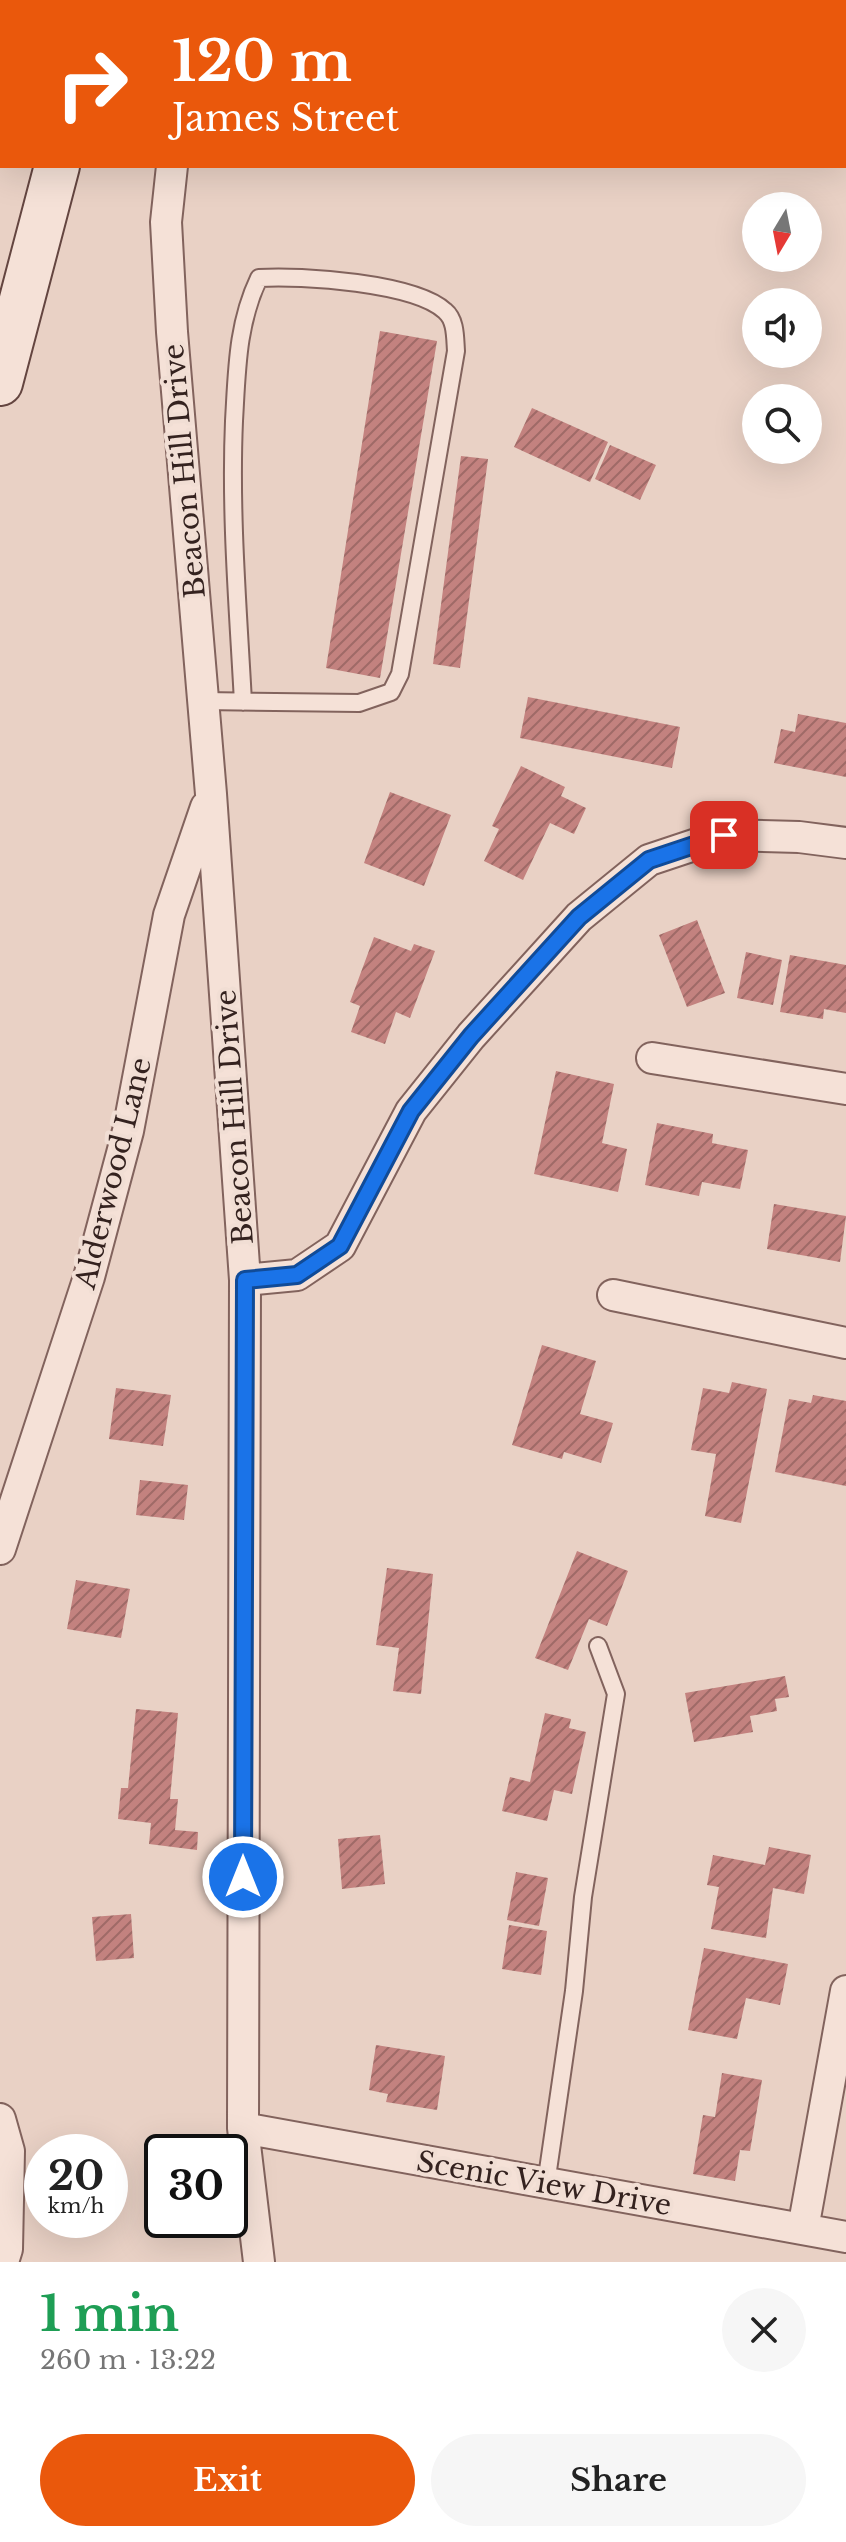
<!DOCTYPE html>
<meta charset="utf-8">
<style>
body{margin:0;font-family:"Libre Baskerville",serif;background:#f6f6f6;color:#222;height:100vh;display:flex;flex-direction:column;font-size:30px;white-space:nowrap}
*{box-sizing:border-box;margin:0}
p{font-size:26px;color:#767676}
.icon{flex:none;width:44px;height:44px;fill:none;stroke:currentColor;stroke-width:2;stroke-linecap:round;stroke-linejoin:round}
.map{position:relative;height:2262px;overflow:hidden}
.side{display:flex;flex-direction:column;background:#fff;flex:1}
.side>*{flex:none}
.banner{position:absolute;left:0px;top:0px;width:846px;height:168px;box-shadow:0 8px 32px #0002;background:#ea580c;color:#fff;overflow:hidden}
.needle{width:52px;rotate:190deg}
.controls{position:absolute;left:742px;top:192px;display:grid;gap:16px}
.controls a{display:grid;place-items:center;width:80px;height:80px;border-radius:50%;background:#fff;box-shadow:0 8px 32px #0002;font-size:40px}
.speed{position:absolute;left:24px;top:2134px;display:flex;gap:16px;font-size:40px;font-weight:700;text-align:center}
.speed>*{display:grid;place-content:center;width:104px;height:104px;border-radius:50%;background:#fff;box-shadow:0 8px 32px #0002;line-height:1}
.speed small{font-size:20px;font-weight:400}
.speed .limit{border:4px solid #111;border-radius:12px;background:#fff;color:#111}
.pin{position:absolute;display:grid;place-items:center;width:68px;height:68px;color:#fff;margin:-34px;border-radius:16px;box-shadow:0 4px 12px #0006}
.me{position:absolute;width:88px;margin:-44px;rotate:0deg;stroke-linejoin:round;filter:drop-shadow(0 0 6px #0008)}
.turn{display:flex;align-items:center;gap:28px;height:168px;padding:0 40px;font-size:36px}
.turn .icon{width:104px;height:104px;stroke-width:2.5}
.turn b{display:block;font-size:56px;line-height:68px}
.round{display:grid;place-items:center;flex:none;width:84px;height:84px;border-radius:42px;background:#f6f6f6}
.head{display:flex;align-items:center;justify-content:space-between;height:136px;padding:0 40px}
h1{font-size:48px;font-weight:700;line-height:60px;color:#1e9e55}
.primary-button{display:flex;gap:16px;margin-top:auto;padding:16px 40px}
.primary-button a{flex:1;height:92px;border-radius:48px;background:#ea580c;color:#fff;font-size:32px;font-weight:700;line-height:92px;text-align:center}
.primary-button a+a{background:#f6f6f6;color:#222}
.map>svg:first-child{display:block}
.building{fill:url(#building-hatch)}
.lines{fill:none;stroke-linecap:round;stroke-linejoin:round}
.lane-casing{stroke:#82635d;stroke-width:20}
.street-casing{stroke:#82635d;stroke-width:34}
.secondary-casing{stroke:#644540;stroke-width:48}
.lane{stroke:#f5e1d7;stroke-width:16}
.street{stroke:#f5e1d7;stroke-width:30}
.secondary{stroke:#f5e1d7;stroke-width:44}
.route-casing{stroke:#114b97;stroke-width:20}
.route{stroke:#1a73e8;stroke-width:14}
.labels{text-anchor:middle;stroke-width:8;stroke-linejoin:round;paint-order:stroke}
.street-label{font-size:28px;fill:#34221f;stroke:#f1ded4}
</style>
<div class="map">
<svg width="846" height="2262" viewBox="0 0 846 2262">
<defs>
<pattern id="building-hatch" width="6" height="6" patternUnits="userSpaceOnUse" patternTransform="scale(2)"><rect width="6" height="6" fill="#c3827f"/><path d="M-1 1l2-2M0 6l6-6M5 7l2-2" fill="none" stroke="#9f6a67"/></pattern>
</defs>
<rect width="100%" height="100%" fill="#e9d1c5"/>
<path class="building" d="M380 331 437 341 380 678 326 668Z
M532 408 608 442 590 482 514 447Z
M610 445 656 465 640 500 595 479Z
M461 456 488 459 460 668 433 664Z
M528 697 680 727 672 768 520 738Z
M798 714 846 723V777L774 763 781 729 795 732Z
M521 766 565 787 561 796 586 808 574 834 550 823 523 880 484 861 499 829 492 826Z
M390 792 451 815 424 886 364 863Z
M697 920 725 993 687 1007 659 935Z
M374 937 411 951 414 944 435 951 410 1018 396 1012 385 1044 351 1032 360 1006 350 1002Z
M746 952 782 960 773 1005 737 998Z
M790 955 846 965V1013L824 1009 823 1019 780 1012Z
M556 1071 614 1084 602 1143 627 1149 618 1192 534 1174Z
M657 1123 713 1134 712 1143 748 1150 740 1189 702 1182 699 1196 645 1185Z
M774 1204 846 1216 840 1262 767 1249Z
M542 1345 596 1361 580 1414 613 1423 601 1463 564 1452 562 1459 512 1445Z
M732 1382 767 1389 741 1523 705 1516 716 1454 691 1450 703 1388 729 1393Z
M116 1388 171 1395 163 1446 109 1439Z
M813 1395 846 1401V1486L775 1472 789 1399 811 1403Z
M140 1480 188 1485 184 1520 136 1515Z
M577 1551 628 1571 607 1626 589 1619 568 1670 535 1658Z
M387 1568 433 1574 421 1694 393 1691 399 1648 376 1645Z
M76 1580 130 1589 121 1638 67 1629Z
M785 1676 789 1697 775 1699 777 1711 750 1716 753 1732 694 1742 685 1693Z
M136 1709 178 1713 170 1799H178L175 1830 198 1832 197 1850 149 1844 151 1823 118 1819 121 1788H128Z
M545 1713 571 1719 569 1728 586 1732 572 1794 554 1790 547 1821 502 1811 510 1777 530 1782Z
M380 1835 385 1884 342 1889 338 1839Z
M769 1847 811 1855 804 1894 773 1888 766 1938 711 1929 719 1887 707 1885 713 1855 765 1865Z
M516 1872 548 1878 539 1926 507 1920Z
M131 1914 134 1958 96 1961 92 1917Z
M509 1925 547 1931 541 1975 502 1969Z
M704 1948 788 1964 780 2005 746 1998 737 2039 688 2030Z
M376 2045 445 2056 437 2110 386 2102 388 2094 369 2090Z
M722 2073 762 2080 750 2151 740 2150 735 2181 693 2174 703 2115 715 2117Z"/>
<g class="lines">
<g class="lane-casing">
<path id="lane" d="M203 701 359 703 391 692 400 674 456 351C455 338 456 320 445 311 415 283 301 275 259 278 237 324 237 370 234 421 230 514 238 608 243 702
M546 2184 574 1991 583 1897 616 1694 598 1646"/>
</g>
<g class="street-casing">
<path id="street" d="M214 2 215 0
M172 166 166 222 172 332 211 794 245 1280 243 2128 259 2262
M652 1058 846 1089
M245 1280 297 1275 340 1246 411 1111 471 1036 579 917 649 860 724 835 799 837 846 843
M613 1295 846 1343
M0 1549 89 1277 128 1131 169 915 206 807
M0 2119 9 2151 7 2249 3 2262
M243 2128 846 2237
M803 2229 846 1991"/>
</g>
<g class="secondary-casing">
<path id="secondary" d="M107 2 108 0
M0 383 57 166"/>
</g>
<use href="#lane" class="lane"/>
<use href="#street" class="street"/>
<use href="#secondary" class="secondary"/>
</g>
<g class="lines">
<g class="route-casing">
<path id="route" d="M243 1877 245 1280 297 1275 340 1246 411 1111 471 1036 579 917 649 860 724 835"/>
</g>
<use href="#route" class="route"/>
</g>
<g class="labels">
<g class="street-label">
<text transform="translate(184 471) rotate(-95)" y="10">Beacon Hill Drive</text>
<text transform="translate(234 1117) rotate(-94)" y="10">Beacon Hill Drive</text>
<text transform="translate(113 1173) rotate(-76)" y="10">Alderwood Lane</text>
<text transform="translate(544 2183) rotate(10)" y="10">Scenic View Drive</text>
</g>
</g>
</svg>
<div class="controls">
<a><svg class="needle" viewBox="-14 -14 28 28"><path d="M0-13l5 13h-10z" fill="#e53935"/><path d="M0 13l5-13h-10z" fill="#767676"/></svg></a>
<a><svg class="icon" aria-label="sound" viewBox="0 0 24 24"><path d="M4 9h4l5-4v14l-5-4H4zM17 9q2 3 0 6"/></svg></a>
<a><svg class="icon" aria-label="search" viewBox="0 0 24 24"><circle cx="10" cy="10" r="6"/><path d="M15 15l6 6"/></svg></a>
</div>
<div class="speed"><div>20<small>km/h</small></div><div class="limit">30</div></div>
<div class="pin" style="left:724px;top:835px;background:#d93025"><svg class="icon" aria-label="arrive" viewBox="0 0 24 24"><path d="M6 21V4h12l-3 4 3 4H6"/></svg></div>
<svg class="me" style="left:243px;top:1877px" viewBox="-20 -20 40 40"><circle r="17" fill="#1a73e8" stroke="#fff" stroke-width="3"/><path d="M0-11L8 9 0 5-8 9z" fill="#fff"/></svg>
<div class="banner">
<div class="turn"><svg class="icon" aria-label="right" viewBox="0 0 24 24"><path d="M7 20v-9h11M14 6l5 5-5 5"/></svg><div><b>120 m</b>James Street</div></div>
</div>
</div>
<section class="side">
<div class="head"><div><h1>1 min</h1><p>260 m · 13:22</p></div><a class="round"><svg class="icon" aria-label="close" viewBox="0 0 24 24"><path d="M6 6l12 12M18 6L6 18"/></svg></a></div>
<div class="primary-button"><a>Exit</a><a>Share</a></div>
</section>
